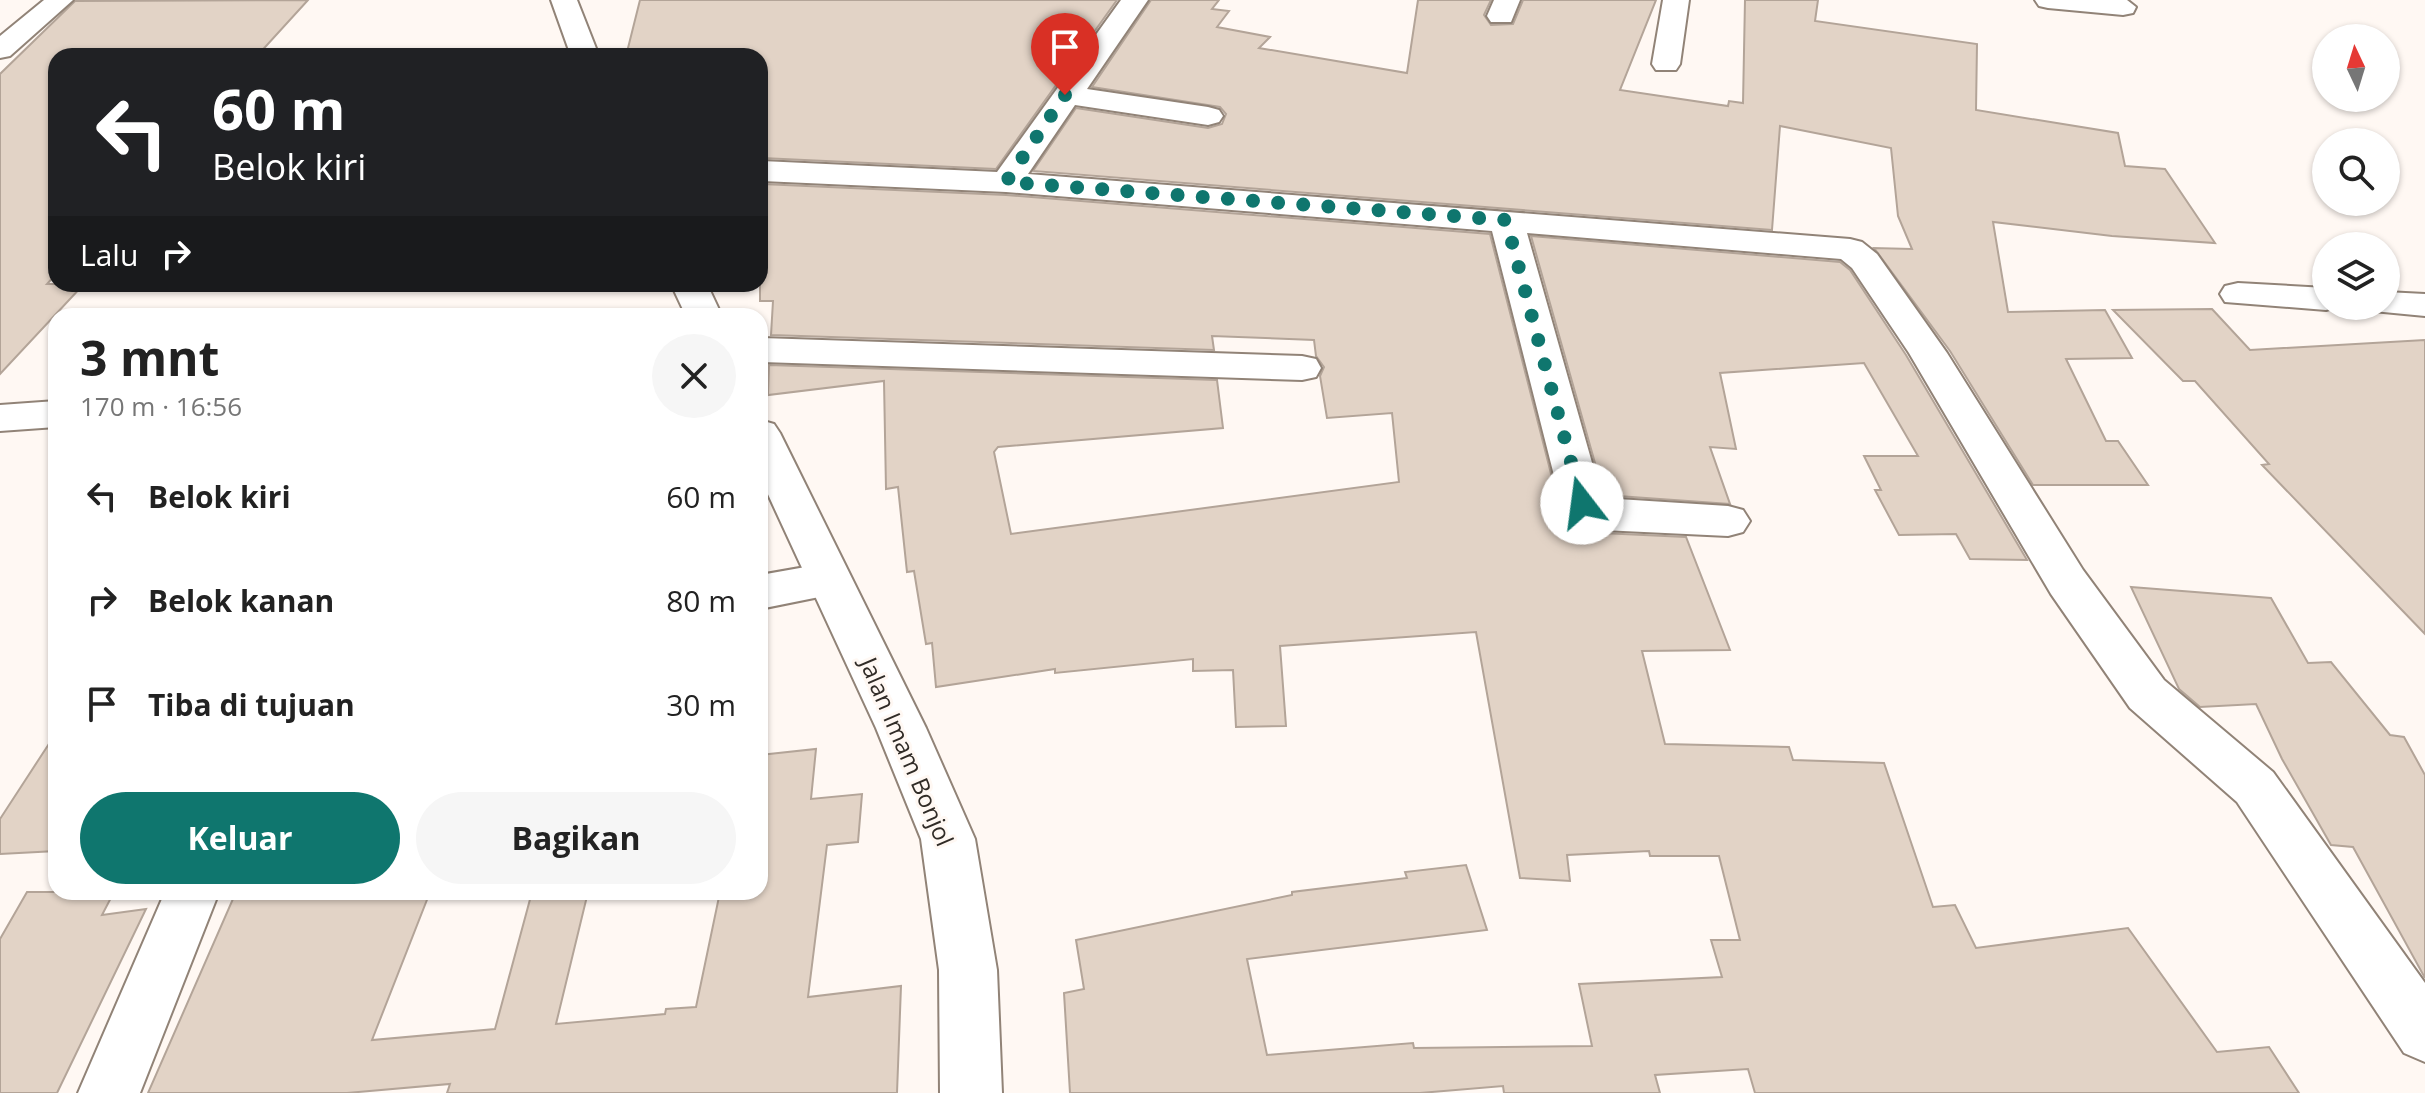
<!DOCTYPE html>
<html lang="id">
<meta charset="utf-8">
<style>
body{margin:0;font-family:"Open Sans",sans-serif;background:#f6f6f6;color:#222;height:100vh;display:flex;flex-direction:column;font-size:30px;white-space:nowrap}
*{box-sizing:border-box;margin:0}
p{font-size:26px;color:#767676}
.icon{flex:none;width:44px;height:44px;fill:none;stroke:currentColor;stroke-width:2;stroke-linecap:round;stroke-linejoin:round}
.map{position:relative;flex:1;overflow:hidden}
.sheet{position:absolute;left:48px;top:308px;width:720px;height:592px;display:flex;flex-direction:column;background:#fff;border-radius:24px;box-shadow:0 2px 6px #0004}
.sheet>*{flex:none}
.banner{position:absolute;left:48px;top:48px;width:720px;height:244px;border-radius:24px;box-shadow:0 2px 6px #0004;background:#202124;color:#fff;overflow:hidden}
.needle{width:52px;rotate:356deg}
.tools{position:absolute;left:2312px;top:24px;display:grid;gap:16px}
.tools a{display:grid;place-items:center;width:88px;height:88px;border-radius:50%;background:#fff;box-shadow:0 2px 6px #0004;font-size:40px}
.pin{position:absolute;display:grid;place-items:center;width:68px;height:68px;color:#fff;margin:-82px -34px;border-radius:50% 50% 50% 0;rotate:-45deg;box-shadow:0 0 8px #0007}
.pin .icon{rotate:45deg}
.me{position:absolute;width:88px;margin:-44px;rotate:345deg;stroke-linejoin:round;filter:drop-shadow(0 0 6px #0008)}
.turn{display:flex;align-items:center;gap:28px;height:168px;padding:0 32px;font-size:36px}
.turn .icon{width:104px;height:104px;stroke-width:2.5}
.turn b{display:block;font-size:56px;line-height:68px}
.then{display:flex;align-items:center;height:76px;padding:0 32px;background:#0003;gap:16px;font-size:30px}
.round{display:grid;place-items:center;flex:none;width:84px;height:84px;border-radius:42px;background:#f6f6f6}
.overview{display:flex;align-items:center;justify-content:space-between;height:136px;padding:0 32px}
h1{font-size:48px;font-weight:700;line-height:60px}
.primary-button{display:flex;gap:16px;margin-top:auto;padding:16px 32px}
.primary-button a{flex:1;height:92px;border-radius:48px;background:#0f766e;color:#fff;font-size:32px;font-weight:700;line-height:92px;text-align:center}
.primary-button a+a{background:#f6f6f6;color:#222}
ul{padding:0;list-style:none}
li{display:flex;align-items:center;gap:24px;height:104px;padding:0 32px}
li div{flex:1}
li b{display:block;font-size:30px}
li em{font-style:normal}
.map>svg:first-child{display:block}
.building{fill:#e2d3c6;stroke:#b3a498;stroke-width:2}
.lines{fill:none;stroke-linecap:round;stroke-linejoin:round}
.minor-casing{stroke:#918377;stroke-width:4}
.tertiary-casing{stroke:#918377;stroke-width:4}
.minor{fill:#fff;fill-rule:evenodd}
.tertiary{fill:#fff;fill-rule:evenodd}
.route{stroke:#0f766e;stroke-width:14;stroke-dasharray:0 25.2}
.labels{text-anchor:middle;stroke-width:6;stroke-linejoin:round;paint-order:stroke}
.street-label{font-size:24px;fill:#302b26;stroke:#fff8f3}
</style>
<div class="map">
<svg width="2425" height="1093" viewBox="0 0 2425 1093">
<rect width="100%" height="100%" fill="#fff8f3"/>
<path class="building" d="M308 0 257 56H56V274L47 284H84L0 374V74L75 1Z
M640 0H1117L996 169 760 158V56H626Z
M1151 0H1219L1212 9 1229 11 1217 27 1270 37 1259 48 1407 73 1418 0H1491L1484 15 1491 25 1513 24 1523 0H1656L1620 90 1728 106 1729 101 1743 103 1745 0H1818L1815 21 1977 44 1976 110 2118 133 2125 166 2165 169 2215 243 2112 236 1993 222 2008 312 2105 310 2132 358 2066 359 2106 441H2118L2148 485H2033L1950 351 1874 248 1912 249 1898 216 1891 148 1780 126 1772 230 1033 171 1076 108 1208 128 1222 124 1226 114 1220 107 1092 87Z
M760 184 1006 195 1490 234 1559 505 1573 525 1601 533 1686 537 1730 650 1642 651 1665 744 1789 747 1793 760 1884 763 1933 907 1955 905 1976 948 2128 928 2217 1052 2269 1047 2299 1093H1755L1748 1069 1655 1075 1660 1093H1504L1503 1086 1420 1093H1070L1064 993 1084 989 1076 940 1292 895V892L1407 878 1405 872 1466 865 1487 930 1247 959 1267 1055 1413 1043 1414 1048 1592 1046 1579 984 1722 977 1711 940H1740L1719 856H1650L1649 851 1567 855 1570 881 1520 878 1476 632 1280 646 1286 726 1236 727 1233 670 1193 671V659L1055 673V669L936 687 932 643 926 644 914 571 907 572 898 487 886 489 884 381 768 395 769 365 1217 380 1223 428 998 447 994 452 1011 534 1399 482 1392 413 1327 418 1320 376 1324 367 1316 356 1314 340 1212 336 1214 350 771 335 773 301H760Z
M1531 236 1840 262 1850 270 1906 355 2027 560 1970 559 1956 534 1899 535 1875 490H1881L1864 456H1918L1864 363 1720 373 1736 449 1710 447 1730 504 1604 495Z
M2212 309 2250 350 2425 340V634L2262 465 2269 464 2195 381H2183L2113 310Z
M2131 587 2271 598 2308 663 2331 662 2390 735 2404 737 2425 775V978L2353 847 2331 845 2282 759 2256 704 2200 707 2179 689Z
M56 733V851L0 854V819Z
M816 749 811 799 862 794 858 842 827 845 808 997 901 986 897 1093H447L450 1084 347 1093H148L236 892H430L372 1040 495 1029 532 892H588L556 1024 665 1014 666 1009 696 1007 720 892H760V755Z
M27 892H114L102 915 146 909 57 1093H0V939Z"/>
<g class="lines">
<g class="minor-casing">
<path id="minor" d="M44 0H73L10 56 0 58V36Z
M1121 0H1148L1087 89 1208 107 1219 110 1223 116 1219 122 1208 125 1075 105 1028 174 1850 239 1862 242 1877 254 1947 353 2083 570 2164 680 2273 772 2425 983V1062L2404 1053 2237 802 2130 708 2051 594 1909 353 1852 268 1841 259 1527 233 1602 498 1728 506 1743 510 1750 521 1743 532 1728 536 1602 530 1574 522 1561 503 1492 231 1006 192 760 181V161L997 172Z
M1494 0H1520L1511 22H1491L1487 16Z
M1663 0H1689L1680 64 1676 70H1656L1652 64Z
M2035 0H2127L2136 7 2133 13 2123 15 2048 8 2039 6Z
M2238 283 2326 288V306H2339L2326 310 2225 302 2220 294 2225 286Z
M2386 292 2425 294V316L2373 311 2370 306H2386Z
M760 338 1302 356 1316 359 1321 368 1316 377 1302 380 760 362Z
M56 401V427L0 431V405Z
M828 563 844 568 851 580 844 592 760 609V575Z
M165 892H219L140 1093H78Z"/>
</g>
<g class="tertiary-casing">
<path id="tertiary" d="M551 0H577L599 56H571Z
M671 284H707L722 316H686Z
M760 420 774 424 780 433 926 728 975 839 997 970 1002 1093H940L939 970 921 839 876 728 760 477Z"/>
</g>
<use href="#minor" class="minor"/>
<use href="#tertiary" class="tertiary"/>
</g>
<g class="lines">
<path class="route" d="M1065 95 1006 182 1506 220 1582 503"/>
</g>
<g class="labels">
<g class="street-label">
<text transform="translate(906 752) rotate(67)" y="8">Jalan Imam Bonjol</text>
</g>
</g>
</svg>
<div class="tools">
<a><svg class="needle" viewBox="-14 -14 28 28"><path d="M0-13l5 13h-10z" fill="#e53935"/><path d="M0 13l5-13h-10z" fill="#767676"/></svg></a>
<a><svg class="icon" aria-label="search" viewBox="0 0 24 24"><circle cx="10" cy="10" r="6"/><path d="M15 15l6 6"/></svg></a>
<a><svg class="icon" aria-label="layers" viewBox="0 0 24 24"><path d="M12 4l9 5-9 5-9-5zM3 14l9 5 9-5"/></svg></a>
</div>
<div class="pin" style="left:1065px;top:95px;background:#d93025"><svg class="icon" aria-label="arrive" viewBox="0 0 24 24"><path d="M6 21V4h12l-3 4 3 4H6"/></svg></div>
<svg class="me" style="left:1582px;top:503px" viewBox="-20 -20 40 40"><circle r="19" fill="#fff"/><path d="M0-13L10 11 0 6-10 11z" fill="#0f766e"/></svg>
<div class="banner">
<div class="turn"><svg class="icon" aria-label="left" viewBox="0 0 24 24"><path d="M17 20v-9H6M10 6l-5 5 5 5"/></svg><div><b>60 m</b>Belok kiri</div></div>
<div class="then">Lalu<svg class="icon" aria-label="right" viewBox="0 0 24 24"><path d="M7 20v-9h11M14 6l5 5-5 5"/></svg></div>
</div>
<section class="sheet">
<div class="overview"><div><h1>3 mnt</h1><p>170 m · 16:56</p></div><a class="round"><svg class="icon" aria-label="close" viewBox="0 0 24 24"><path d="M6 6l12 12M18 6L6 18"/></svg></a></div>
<ul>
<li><svg class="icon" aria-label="left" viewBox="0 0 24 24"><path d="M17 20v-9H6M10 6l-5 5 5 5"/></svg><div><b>Belok kiri</b></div><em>60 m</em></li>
<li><svg class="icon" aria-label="right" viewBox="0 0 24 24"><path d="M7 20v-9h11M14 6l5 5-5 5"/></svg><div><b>Belok kanan</b></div><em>80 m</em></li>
<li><svg class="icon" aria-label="arrive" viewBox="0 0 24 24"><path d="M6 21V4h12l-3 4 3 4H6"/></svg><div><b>Tiba di tujuan</b></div><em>30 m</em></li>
</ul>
<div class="primary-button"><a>Keluar</a><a>Bagikan</a></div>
</section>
</div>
